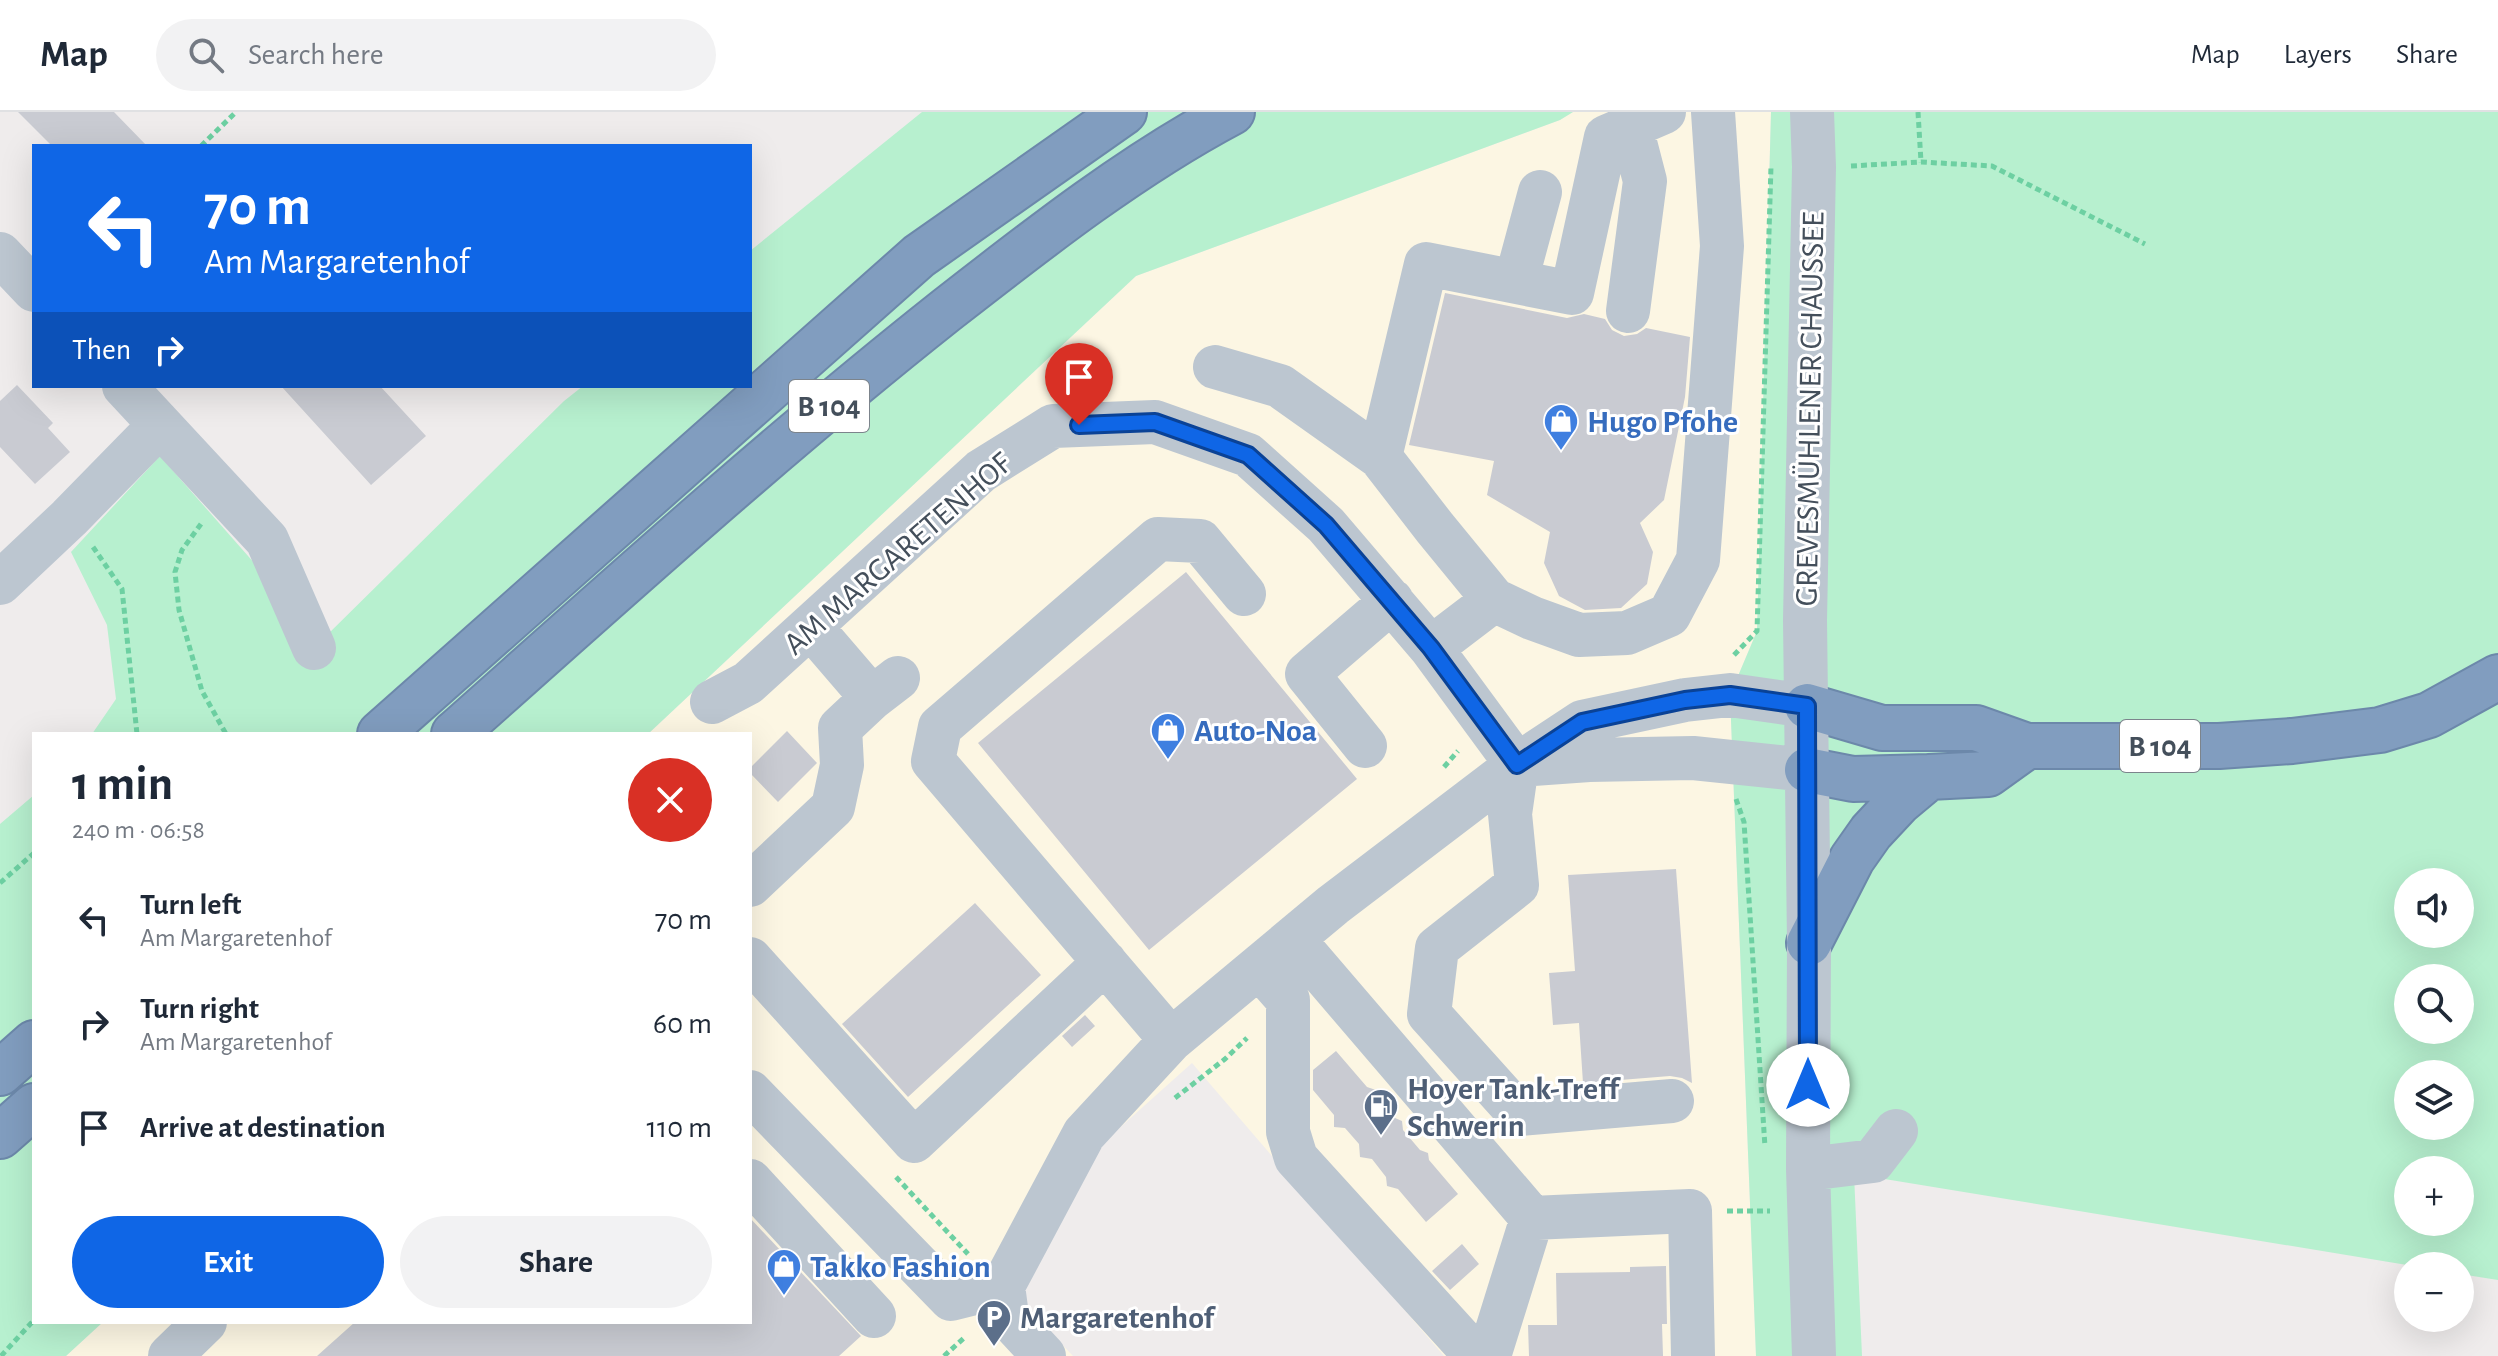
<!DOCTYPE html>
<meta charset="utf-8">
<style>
body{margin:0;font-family:"Alegreya Sans",sans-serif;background:#f2f2f3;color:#1f2937;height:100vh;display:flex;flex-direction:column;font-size:30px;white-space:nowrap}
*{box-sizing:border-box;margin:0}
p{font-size:26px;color:#747a83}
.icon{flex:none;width:44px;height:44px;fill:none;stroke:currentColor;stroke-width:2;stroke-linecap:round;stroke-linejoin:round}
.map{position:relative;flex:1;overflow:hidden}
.side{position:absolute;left:32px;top:620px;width:720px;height:592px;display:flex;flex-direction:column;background:#fff;border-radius:0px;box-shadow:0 8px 32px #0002}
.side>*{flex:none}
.banner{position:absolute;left:32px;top:32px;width:720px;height:244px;border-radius:0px;box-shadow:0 8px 32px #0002;background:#0f66e6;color:#fff;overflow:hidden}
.tools{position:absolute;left:2394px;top:756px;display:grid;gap:16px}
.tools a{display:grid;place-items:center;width:80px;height:80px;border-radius:50%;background:#fff;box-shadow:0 8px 32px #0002;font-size:40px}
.pin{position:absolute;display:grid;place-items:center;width:68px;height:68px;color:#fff;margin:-82px -34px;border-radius:50% 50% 50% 0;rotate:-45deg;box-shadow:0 0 8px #0007}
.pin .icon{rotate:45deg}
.me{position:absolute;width:88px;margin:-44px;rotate:0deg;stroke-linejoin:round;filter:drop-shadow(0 0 6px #0008)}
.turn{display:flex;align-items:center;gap:28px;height:168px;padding:0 40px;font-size:36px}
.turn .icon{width:104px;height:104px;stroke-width:2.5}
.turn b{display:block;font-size:56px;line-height:68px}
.then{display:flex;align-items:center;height:76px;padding:0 40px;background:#0003;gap:16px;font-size:30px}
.round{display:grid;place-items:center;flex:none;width:84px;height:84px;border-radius:42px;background:#f2f2f3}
.head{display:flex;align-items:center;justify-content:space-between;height:136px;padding:0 40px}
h1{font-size:48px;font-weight:600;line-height:60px}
.button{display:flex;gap:16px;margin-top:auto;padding:16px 40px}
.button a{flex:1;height:92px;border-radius:48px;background:#0f66e6;color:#fff;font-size:32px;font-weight:600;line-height:92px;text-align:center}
.button a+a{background:#f2f2f3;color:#1f2937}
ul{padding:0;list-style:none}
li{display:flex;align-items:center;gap:24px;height:104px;padding:0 40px}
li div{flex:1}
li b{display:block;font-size:30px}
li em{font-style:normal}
header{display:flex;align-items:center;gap:48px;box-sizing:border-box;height:112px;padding:0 40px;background:#fff;border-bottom:2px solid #e0e1e3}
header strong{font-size:38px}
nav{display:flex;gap:44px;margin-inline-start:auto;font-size:28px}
.search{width:560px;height:72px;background:#f2f2f3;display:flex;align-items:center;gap:20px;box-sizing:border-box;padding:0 28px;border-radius:44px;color:#747a83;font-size:30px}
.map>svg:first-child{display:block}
.commercial{fill:#fcf6e3}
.green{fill:#b7f0cf;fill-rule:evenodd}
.building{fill:#c9cbd2}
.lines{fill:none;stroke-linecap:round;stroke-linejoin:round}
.highway-casing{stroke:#6c88aa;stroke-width:48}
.path{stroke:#6dd0a2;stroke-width:5;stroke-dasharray:6 4;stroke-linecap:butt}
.minor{stroke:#bcc6d0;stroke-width:44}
.highway{stroke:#819dbf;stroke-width:44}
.route-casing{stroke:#0a4296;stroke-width:20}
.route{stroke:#0f66e6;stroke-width:14}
.labels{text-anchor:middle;stroke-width:6;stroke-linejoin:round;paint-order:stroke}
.shield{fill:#fff;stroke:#7c848c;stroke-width:2}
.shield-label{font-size:30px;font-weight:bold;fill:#444f5b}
.street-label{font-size:32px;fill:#444f5b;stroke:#fff}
.shop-label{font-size:32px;font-weight:bold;fill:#366cbe;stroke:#fff;text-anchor:start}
.service-label{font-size:32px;font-weight:bold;fill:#4e5e75;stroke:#fff;text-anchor:start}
</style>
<header>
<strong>Map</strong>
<div class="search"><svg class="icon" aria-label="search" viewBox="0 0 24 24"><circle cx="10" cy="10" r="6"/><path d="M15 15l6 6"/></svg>Search here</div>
<nav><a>Map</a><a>Layers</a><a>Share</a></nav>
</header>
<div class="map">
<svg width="2498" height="1244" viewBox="0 0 2498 1244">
<rect width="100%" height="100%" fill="#efecec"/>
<path class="commercial" d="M1573 0H1771L1757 519 1730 583 1756 1244H1444L1192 951 1106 1028 1020 1167 1026 1194 1073 1244H66L103 1210H750V622H648L1136 164 1560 8Z"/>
<path class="green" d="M922 0H1573L1560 8 1136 164 648 622H92L116 587 107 513 71 440 160 344 322 528 564 289 583 274H750V139Z
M1771 0H2498V1168L2460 1162V1154H2413L1854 1062 1862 1244H1756L1730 583 1757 519ZM2408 770H2460V822H2408ZM2408 866H2460V918H2408ZM2408 962H2460V1014H2408ZM2408 1058H2460V1110H2408Z
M34 683V1210H103L66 1244H0V712Z"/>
<path class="building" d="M18 0H114L147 34H52Z
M1445 181 1567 206 1584 202 1605 207 1612 218 1624 224 1637 222 1646 216 1690 225 1685 285 1664 388 1640 411 1653 440 1647 472 1621 496 1585 498 1559 484 1544 451 1550 420 1487 383 1494 349 1409 333Z
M17 273 53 311 48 316 70 340 35 372 0 335V289Z
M281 274H380L426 324 371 373Z
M1186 460 1357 667 1149 838 978 631Z
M787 619 817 651 778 690 750 661V656Z
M1676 757 1692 971 1682 966 1670 964 1583 971 1579 911 1553 913 1549 861 1575 859 1568 763Z
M975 791 1041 863 908 985 842 912Z
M1085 903 1095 914 1072 935 1062 924Z
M1336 939 1367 975 1376 978 1377 987 1395 1006 1402 1009 1403 1018 1420 1038 1428 1041 1429 1048 1458 1082 1426 1110 1398 1077 1387 1074 1386 1065 1372 1047 1360 1045 1359 1032 1345 1016 1334 1015V1003L1313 978V958Z
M750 1106 861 1224 839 1244H317L355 1210H750Z
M1462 1132 1479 1152 1450 1178 1432 1159Z
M1666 1154 1667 1212H1662L1663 1244H1529L1528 1213H1557L1556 1161 1630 1160V1155Z"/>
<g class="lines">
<g class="highway-casing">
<path id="highway" d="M1807 594 1882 616H1976L2027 634H2219L2292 629 2380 618 2429 603 2498 565
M380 622 919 144 1124 0
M454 622C615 479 775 334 944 200 1035 129 1130 54 1232 0
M1807 658 1853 667 1929 665
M1809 831 1852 747 1871 720 1899 690 1929 665 1988 662 2027 634
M0 961 34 931
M0 1024 34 994"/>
</g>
<path class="path" d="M1918 0 1921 50
M201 34 236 0
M1851 54 1921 50 1992 54 2145 132
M201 412 182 438 175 460 179 498 202 579 226 622
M93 435 122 477 137 622
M1734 543 1757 519 1771 54
M1444 655 1458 639
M1736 687 1744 710 1765 1035
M0 771 34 741
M1175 986 1225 947 1247 926
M896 1065 968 1142
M1727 1099H1770
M1 1244 34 1208
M944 1244 965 1225"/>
<path class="minor" d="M1812 0 1814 55 1805 508 1809 831 1808 1057 1814 1244
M0 142 34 178
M1516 169 1540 80
M1628 199 1645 69 1631 15
M1215 255 1280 274 1380 345 1435 416 1494 488 1532 506 1579 523 1627 521 1669 503 1698 448 1722 134 1713 0
M124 274 267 428 314 536
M1380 345 1426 152 1572 181 1606 25 1664 0
M0 471 69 406 160 313
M811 515 872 586
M1431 536 1494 488
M712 590 748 571 981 359 1053 314 1155 310 1248 343 1326 413 1431 536 1517 653
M1365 634 1307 562 1392 489
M1517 653 1510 702 1517 773 1437 836 1429 902 1519 1002 1672 989
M1520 653 1589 648 1693 646 1807 658
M750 773 833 695 842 653 840 616 872 586 898 566
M1293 827 1532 1106 1690 1099 1693 1244
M750 847 914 1029 1105 850
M1259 855 1288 888V1020L1296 1046 1476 1244
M1171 928 933 649 940 615 1158 427 1200 429 1244 482
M750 980 951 1187 1003 1174
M1808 1057 1873 1049 1896 1019
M750 1069 874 1204
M1003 1174 1084 1022 1171 928 1333 793 1517 653 1582 610 1685 588 1730 583 1807 594
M1003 1174 1007 1204 1044 1244
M170 1244 205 1210
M1489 1244 1532 1106"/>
<use href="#highway" class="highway"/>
</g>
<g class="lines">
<g class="route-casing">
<path id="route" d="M1079 313 1155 310 1248 343 1326 413 1431 536 1517 653 1582 610 1685 588 1730 583 1807 594 1808 973"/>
</g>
<use href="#route" class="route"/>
</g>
<defs>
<g id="shop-pin" transform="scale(1.8)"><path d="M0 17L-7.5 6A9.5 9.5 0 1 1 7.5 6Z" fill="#3f7fe0" stroke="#fff"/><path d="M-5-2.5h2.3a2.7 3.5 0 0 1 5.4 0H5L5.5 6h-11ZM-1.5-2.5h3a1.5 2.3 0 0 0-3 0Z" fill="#fff"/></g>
<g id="fuel-pin" transform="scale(1.8)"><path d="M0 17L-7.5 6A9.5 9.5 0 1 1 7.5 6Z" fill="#5c6f8a" stroke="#fff"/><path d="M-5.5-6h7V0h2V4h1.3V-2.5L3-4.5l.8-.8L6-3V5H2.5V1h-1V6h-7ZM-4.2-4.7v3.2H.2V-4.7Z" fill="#fff"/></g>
<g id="parking-pin" transform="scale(1.8)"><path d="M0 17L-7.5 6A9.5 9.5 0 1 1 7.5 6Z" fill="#5c6f8a" stroke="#fff"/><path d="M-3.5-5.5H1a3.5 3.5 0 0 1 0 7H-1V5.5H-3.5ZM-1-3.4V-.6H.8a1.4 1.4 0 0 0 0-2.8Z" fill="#fff"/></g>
</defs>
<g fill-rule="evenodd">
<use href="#shop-pin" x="1561" y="309"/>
<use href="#shop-pin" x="1168" y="618"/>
<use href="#fuel-pin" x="1381" y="994"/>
<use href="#shop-pin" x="784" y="1154"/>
<use href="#parking-pin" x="994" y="1205"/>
</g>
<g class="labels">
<g class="shield">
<rect x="789" y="268" width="80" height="52" rx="6"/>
<rect x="2120" y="608" width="80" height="52" rx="6"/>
</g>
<g class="shield-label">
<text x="829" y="304">B 104</text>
<text x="2160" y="644">B 104</text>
</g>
<g class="street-label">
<text transform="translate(1809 297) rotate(-89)" y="11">GREVESMÜHLENER CHAUSSEE</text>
<text transform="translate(897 441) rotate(-41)" y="11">AM MARGARETENHOF</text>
</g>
<g class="shop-label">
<text x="1587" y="320">Hugo Pfohe</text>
<text x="1194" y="629">Auto-Noa</text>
<text x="810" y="1165">Takko Fashion</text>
</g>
<g class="service-label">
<text x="1407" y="987">Hoyer Tank-Treff<tspan x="1407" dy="37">Schwerin</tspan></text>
<text x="1020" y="1216">Margaretenhof</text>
</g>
</g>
</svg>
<div class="tools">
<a><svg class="icon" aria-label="sound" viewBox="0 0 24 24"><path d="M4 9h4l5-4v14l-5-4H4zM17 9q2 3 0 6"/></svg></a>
<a><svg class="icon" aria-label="search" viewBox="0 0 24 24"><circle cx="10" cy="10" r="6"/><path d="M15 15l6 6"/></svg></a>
<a><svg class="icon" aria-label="layers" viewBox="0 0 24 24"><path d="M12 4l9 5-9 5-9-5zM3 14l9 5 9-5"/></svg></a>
<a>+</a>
<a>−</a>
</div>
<div class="pin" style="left:1079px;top:313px;background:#d93025"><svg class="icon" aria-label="arrive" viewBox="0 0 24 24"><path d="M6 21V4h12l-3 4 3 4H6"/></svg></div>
<svg class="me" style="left:1808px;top:973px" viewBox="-20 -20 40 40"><circle r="19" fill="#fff"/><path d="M0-13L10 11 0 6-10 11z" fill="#0f66e6"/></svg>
<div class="banner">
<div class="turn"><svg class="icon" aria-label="left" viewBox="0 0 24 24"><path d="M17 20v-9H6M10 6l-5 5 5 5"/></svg><div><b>70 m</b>Am Margaretenhof</div></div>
<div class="then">Then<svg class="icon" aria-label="right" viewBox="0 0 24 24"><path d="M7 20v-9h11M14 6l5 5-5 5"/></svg></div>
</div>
<section class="side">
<div class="head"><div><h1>1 min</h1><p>240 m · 06:58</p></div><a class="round" style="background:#d93025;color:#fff"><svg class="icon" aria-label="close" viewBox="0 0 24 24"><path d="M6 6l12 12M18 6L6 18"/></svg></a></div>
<ul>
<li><svg class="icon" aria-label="left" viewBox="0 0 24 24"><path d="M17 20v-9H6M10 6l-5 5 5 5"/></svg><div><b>Turn left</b><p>Am Margaretenhof</p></div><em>70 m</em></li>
<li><svg class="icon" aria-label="right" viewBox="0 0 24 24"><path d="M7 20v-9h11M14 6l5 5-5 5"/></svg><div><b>Turn right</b><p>Am Margaretenhof</p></div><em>60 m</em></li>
<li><svg class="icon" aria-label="arrive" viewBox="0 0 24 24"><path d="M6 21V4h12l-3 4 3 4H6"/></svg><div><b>Arrive at destination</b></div><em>110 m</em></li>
</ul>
<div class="button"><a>Exit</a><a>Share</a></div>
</section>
</div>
